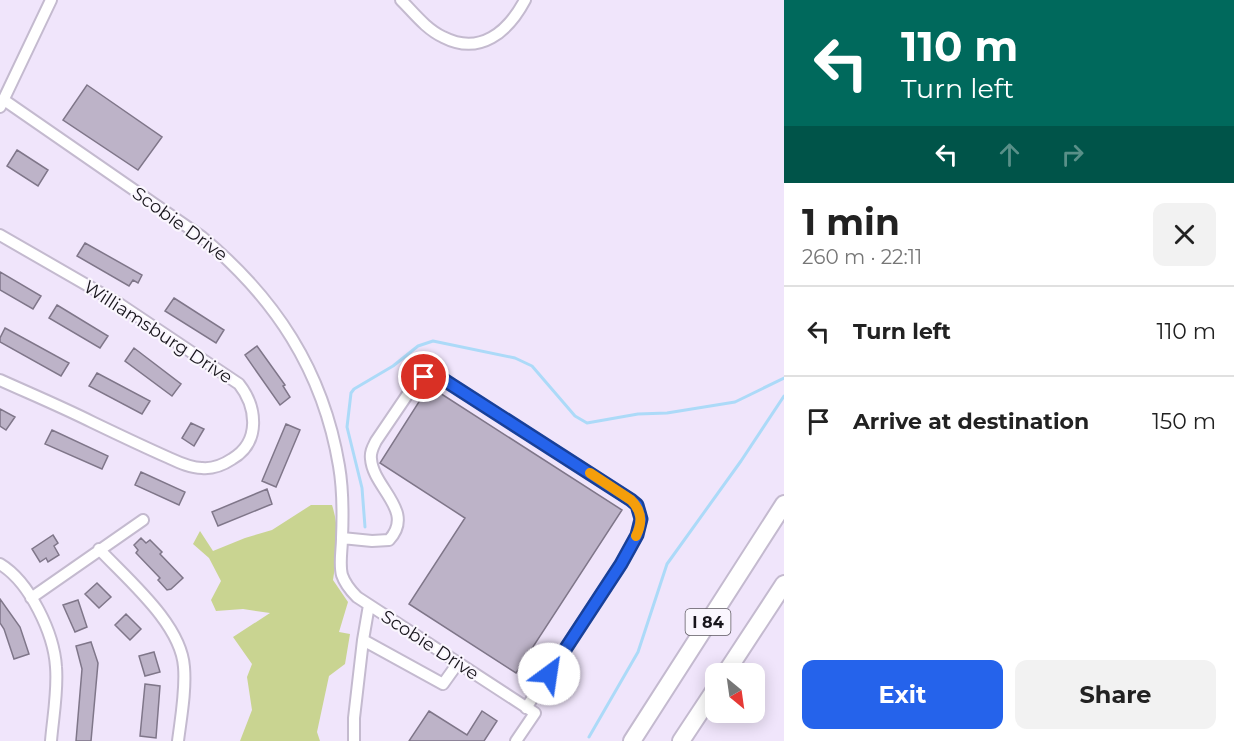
<!DOCTYPE html>
<meta charset="utf-8">
<style>
body{margin:0;font-family:Montserrat,sans-serif;background:#f2f2f2;color:#222;height:100vh;display:flex;flex-direction:column;font-size:22px;white-space:nowrap}
*{box-sizing:border-box;margin:0}
p{font-size:20px;color:#767676}
.icon{flex:none;width:33px;height:33px;fill:none;stroke:currentColor;stroke-width:2;stroke-linecap:round;stroke-linejoin:round}
.map{position:relative;flex:1;overflow:hidden}
.sheet{display:flex;flex-direction:column;background:#fff;width:450px}
.sheet>*{flex:none}
.top-card{background:#00695c;color:#fff;overflow:hidden}
.needle{width:39px;rotate:151deg}
.buttons{position:absolute;left:705px;top:663px;display:grid;gap:12px}
.buttons a{display:grid;place-items:center;width:60px;height:60px;border-radius:12px;background:#fff;box-shadow:0 3px 15px #0003;font-size:30px}
.pin{position:absolute;display:grid;place-items:center;width:51px;height:51px;color:#fff;margin:-26px;border:3px solid #fff;border-radius:50%;box-shadow:0 2px 6px #0007}
.me{position:absolute;width:66px;margin:-33px;rotate:31deg;stroke-linejoin:round;filter:drop-shadow(0 0 4px #0008)}
.turn{display:flex;align-items:center;gap:21px;height:126px;padding:0 18px;font-size:27px}
.turn .icon{width:78px;height:78px;stroke-width:2.5}
.turn b{display:block;font-size:42px;line-height:51px}
.lanes{display:flex;align-items:center;height:57px;padding:0 18px;background:#0003;justify-content:center;gap:30px;direction:ltr}
.lanes .off{opacity:.35}
.round{display:grid;place-items:center;flex:none;width:63px;height:63px;border-radius:12px;background:#f2f2f2}
.overview{display:flex;align-items:center;justify-content:space-between;height:102px;padding:0 18px}
h1{font-size:36px;font-weight:700;line-height:45px}
.action{display:flex;gap:12px;margin-top:auto;padding:12px 18px}
.action a{flex:1;height:69px;border-radius:12px;background:#2563eb;color:#fff;font-size:24px;font-weight:700;line-height:69px;text-align:center}
.action a+a{background:#f2f2f2;color:#222}
ul{padding:0;list-style:none}
li{display:flex;align-items:center;gap:18px;height:90px;padding:0 18px;border-top:2px solid #e0e0e0}
li div{flex:1}
li b{display:block;font-size:22px}
li em{font-style:normal}
main{display:flex;flex:1;min-height:0}
.map>svg:first-child{display:block}
.green{fill:#c9d491}
.lines{fill:none;stroke-linecap:round;stroke-linejoin:round}
.stream{stroke:#acdaf8;stroke-width:3}
.building{fill:#bdb3c8;stroke:#7f7689;stroke-width:1.5}
.minor-casing{stroke:#c4bacf;stroke-width:14}
.highway-casing{stroke:#c4bacf;stroke-width:20}
.minor{stroke:#fff;stroke-width:10}
.highway{stroke:#fff;stroke-width:16}
.route-casing{stroke:#184099;stroke-width:15}
.route{stroke:#2563eb;stroke-width:10}
.slow{stroke:#f59e0b;stroke-width:10}
.labels{text-anchor:middle;stroke-width:4.5;stroke-linejoin:round;paint-order:stroke}
.shield{fill:#faf6fe;stroke:#5c5860;stroke-width:1.5}
.shield-label{font-size:16px;font-weight:bold;fill:#18151c}
.street-label{font-size:18px;fill:#18151c;stroke:#faf6fe}
</style>
<main>
<div class="map">
<svg width="784" height="741" viewBox="0 0 784 741">
<rect width="100%" height="100%" fill="#f0e5fb"/>
<path class="green" d="M311 505H332C340 529 337 555 333 580L348 602 339 632 350 634 345 664 329 676 317 732 320 741H240L252 710 247 677 252 664 233 637 270 613 243 609 216 611 211 600 221 581 209 558 193 544 200 531 213 551 245 538 272 530Z"/>
<g class="lines">
<path class="stream" d="M365 527 362 488 347 427 351 393 354 389 393 366 418 346 433 341 515 358 532 366 575 416 587 423 638 414 667 413 735 402 784 378
M589 737 638 652 667 564 741 461 784 396"/>
</g>
<path class="building" d="M87 85 162 137 138 170 63 120Z
M17 150 48 170 38 186 7 166Z
M85 243 142 275 138 283 133 280 129 286 77 256Z
M0 272 41 296 33 309 0 290Z
M174 298 224 330 216 343 165 311Z
M57 305 108 336 100 348 49 318Z
M5 328 69 363 61 376 0 342V338Z
M257 346 285 385 283 386 290 397 280 405 245 355Z
M134 348 181 384 172 396 125 361Z
M97 373 150 401 142 414 89 386Z
M429 386 622 510 516 673 409 604 465 518 380 463Z
M0 409 15 417 6 430 0 426Z
M191 423 204 429 194 446 182 438Z
M286 424 300 430 276 487 262 481Z
M52 430 108 456 102 469 45 444Z
M141 472 185 492 179 505 135 485Z
M267 489 272 504 218 526 212 512Z
M53 535 58 543 54 546 59 555 48 562 46 558 40 562 32 549Z
M141 538 146 543 150 540 162 552 160 554 183 578 171 589 167 590 158 580 160 578 136 553 138 550 134 545Z
M97 583 111 597 99 608 85 594Z
M0 599 20 627 29 654 14 659 4 629 0 623Z
M78 600 87 627 75 632 63 605Z
M126 614 141 629 130 640 115 625Z
M91 642 98 663 91 741H76L82 669 76 646Z
M154 652 160 672 145 676 139 656Z
M145 684 160 686 156 738 140 736Z
M429 711 467 735 482 711 497 721 484 741H409Z"/>
<g class="lines">
<g class="minor-casing">
<path id="minor" d="M401 0C414 13 426 29 443 37 480 56 508 32 525 0
M4 100 202 237C275 298 323 370 339 466 343 489 343 514 342 538 342 550 339 564 342 575 345 584 350 590 357 597L535 713 516 741
M0 107 51 0
M0 235 118 303 239 384C257 407 261 442 232 459 223 465 213 469 202 468 190 468 178 462 167 457 142 446 117 434 92 422 62 407 31 394 0 380
M342 538 372 541 389 540C416 511 373 488 371 459 370 452 373 447 376 441L416 382C425 376 431 375 441 378L631 500 637 505 641 519 637 535 621 564 526 708
M99 549C128 580 181 624 184 667 186 691 181 717 178 741
M0 564C30 582 54 634 56 667 58 691 53 717 51 741
M31 598 143 520
M369 605 363 640 443 684 458 663
M354 741V718L363 640"/>
</g>
<g class="highway-casing">
<path id="highway" d="M725 674 784 584
M632 741 784 504
M681 741 716 688"/>
</g>
<use href="#minor" class="minor"/>
<use href="#highway" class="highway"/>
</g>
<g class="lines">
<g class="route-casing">
<path id="route" d="M424 377 433 375 441 378 631 500 637 505 641 519 637 535 621 564 549 674"/>
</g>
<use href="#route" class="route"/>
<path class="slow" d="M590 473 631 500C642 511 643 522 636 536"/>
</g>
<g class="labels">
<rect class="shield" x="685.5" y="609" width="45" height="26" rx="4.5"/>
<g class="shield-label">
<text x="708" y="628">I 84</text>
</g>
<g class="street-label">
<text transform="translate(180 224) rotate(36)" y="6">Scobie Drive</text>
<text transform="translate(158 332) rotate(33)" y="6">Williamsburg Drive</text>
<text transform="translate(430 645) rotate(33)" y="6">Scobie Drive</text>
</g>
</g>
</svg>
<div class="buttons">
<a><svg class="needle" viewBox="-14 -14 28 28"><path d="M0-13l5 13h-10z" fill="#e53935"/><path d="M0 13l5-13h-10z" fill="#767676"/></svg></a>
</div>
<div class="pin" style="left:424px;top:377px;background:#d93025"><svg class="icon" aria-label="arrive" viewBox="0 0 24 24"><path d="M6 21V4h12l-3 4 3 4H6"/></svg></div>
<svg class="me" style="left:549px;top:674px" viewBox="-20 -20 40 40"><circle r="19" fill="#fff"/><path d="M0-13L10 11 0 6-10 11z" fill="#2563eb"/></svg>
</div>
<section class="sheet">
<div class="top-card">
<div class="turn"><svg class="icon" aria-label="left" viewBox="0 0 24 24"><path d="M17 20v-9H6M10 6l-5 5 5 5"/></svg><div><b>110 m</b>Turn left</div></div>
<div class="lanes"><svg class="icon" aria-label="left" viewBox="0 0 24 24"><path d="M17 20v-9H6M10 6l-5 5 5 5"/></svg><svg class="icon off" aria-label="ahead" viewBox="0 0 24 24"><path d="M12 20V5M6 11l6-6 6 6"/></svg><svg class="icon off" aria-label="right" viewBox="0 0 24 24"><path d="M7 20v-9h11M14 6l5 5-5 5"/></svg></div>
</div>
<div class="overview"><div><h1>1 min</h1><p>260 m · 22:11</p></div><a class="round"><svg class="icon" aria-label="close" viewBox="0 0 24 24"><path d="M6 6l12 12M18 6L6 18"/></svg></a></div>
<ul>
<li><svg class="icon" aria-label="left" viewBox="0 0 24 24"><path d="M17 20v-9H6M10 6l-5 5 5 5"/></svg><div><b>Turn left</b></div><em>110 m</em></li>
<li><svg class="icon" aria-label="arrive" viewBox="0 0 24 24"><path d="M6 21V4h12l-3 4 3 4H6"/></svg><div><b>Arrive at destination</b></div><em>150 m</em></li>
</ul>
<div class="action"><a>Exit</a><a>Share</a></div>
</section>
</main>
